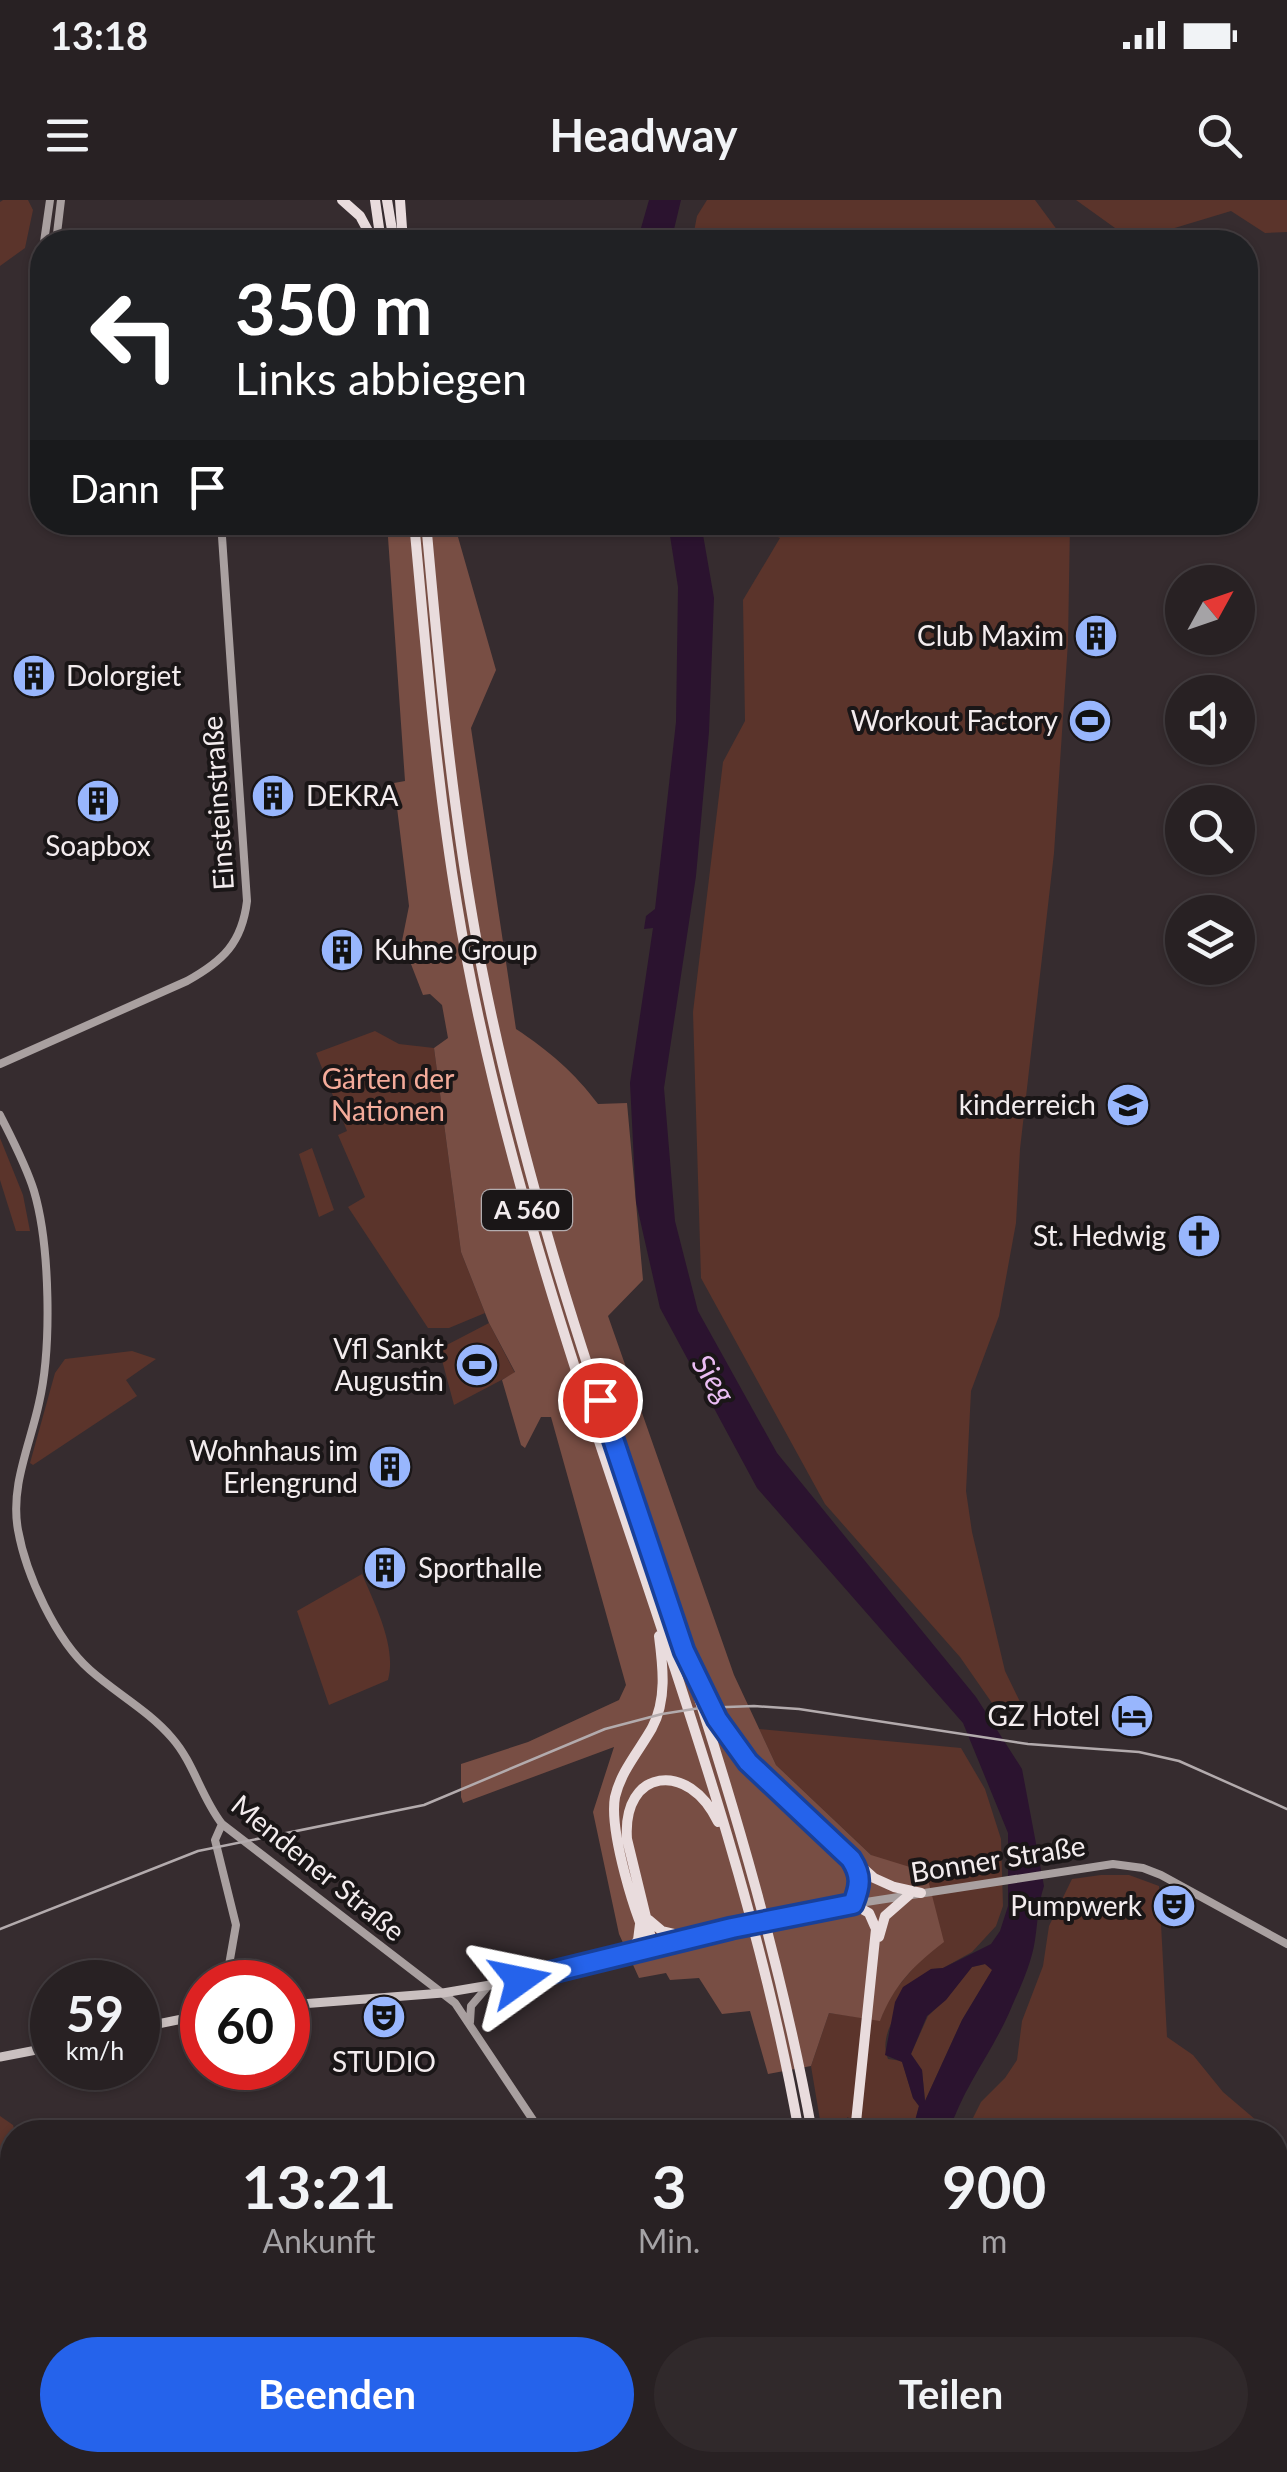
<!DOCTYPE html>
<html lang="de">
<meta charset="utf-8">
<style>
body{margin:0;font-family:Lato,sans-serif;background:#30292b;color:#f1f3f6;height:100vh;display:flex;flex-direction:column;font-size:38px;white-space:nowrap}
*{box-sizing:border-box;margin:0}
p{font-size:32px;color:#a5a3a6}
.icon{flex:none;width:55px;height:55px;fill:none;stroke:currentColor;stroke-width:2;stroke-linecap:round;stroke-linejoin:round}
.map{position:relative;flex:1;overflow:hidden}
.drawer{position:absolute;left:0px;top:1920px;width:1288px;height:352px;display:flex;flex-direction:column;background:#282123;border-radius:40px 40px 0 0;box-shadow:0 2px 8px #0004,0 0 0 2px #443e41}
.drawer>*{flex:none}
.hud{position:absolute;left:30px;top:30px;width:1228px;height:305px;border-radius:40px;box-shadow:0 2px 8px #0004,0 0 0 2px #443e41;background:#202124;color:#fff;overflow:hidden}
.needle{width:65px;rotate:50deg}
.tools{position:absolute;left:1165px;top:365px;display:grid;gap:20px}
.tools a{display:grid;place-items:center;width:90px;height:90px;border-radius:50%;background:#282123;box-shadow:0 2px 8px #0004,0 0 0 2px #443e41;font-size:50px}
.speed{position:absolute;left:30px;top:1760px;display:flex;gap:20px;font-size:50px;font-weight:700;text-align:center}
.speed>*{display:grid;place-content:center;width:130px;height:130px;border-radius:50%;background:#282123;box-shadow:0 2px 8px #0004,0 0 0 2px #443e41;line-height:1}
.speed small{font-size:25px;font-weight:400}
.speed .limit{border:15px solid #d22;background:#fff;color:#111}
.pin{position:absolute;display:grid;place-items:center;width:85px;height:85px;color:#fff;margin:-42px;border:5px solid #fff;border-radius:50%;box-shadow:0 2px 10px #0007}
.me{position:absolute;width:110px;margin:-55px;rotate:78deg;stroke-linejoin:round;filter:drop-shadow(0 0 8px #0008)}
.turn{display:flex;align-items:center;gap:35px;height:210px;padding:0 40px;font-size:45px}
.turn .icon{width:130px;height:130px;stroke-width:2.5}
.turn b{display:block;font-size:70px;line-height:85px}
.then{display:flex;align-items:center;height:95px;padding:0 40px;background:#0003;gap:20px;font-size:38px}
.eta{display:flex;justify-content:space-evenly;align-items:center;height:170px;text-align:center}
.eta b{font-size:60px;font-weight:700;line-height:70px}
.button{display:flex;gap:20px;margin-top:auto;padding:20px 40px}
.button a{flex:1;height:115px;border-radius:60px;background:#2563eb;color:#fff;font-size:40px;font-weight:700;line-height:115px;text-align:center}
.button a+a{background:#30292b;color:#f1f3f6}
.status{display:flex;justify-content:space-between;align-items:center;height:70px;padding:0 50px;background:#282123;direction:ltr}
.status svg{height:28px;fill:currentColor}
header{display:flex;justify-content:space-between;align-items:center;height:130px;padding:0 40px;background:#282123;font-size:45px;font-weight:700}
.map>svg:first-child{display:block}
.green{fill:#5b342b}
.forest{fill:#784e44}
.water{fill:#2b132f;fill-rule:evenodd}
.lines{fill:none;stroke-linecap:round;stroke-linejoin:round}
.secondary{stroke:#a9a0a0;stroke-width:8}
.primary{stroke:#cac0c0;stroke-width:9}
.highway{stroke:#e9dcdd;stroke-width:10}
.tram{stroke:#b3abad;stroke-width:2.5}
.primary-bridge{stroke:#cac0c0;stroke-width:9}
.route-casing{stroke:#184099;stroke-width:25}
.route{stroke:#2563eb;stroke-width:18}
.labels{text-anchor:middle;stroke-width:8;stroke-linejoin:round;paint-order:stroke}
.shield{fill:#1a1617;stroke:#b2acae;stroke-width:2.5}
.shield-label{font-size:25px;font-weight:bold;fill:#f3ecee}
.poi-label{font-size:28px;fill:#f3ecee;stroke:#1a1617;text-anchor:end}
.street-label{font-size:28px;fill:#f3ecee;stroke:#1a1617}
.park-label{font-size:28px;fill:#f4ab9a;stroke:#1a1617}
.water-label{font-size:30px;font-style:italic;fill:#ebbdf4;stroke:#1a1617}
</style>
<div class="status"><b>13:18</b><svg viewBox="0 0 49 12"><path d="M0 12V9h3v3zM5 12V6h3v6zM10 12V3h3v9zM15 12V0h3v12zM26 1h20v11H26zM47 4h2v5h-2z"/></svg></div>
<header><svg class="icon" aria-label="menu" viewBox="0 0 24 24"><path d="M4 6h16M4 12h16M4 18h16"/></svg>Headway<svg class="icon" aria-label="search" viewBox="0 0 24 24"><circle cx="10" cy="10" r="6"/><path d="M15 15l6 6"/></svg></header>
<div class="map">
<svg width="1287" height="2272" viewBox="0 0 1287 2272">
<rect width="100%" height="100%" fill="#362c2f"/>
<path class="green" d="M3 0H28L33 10 25 48 0 66V2Z
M707 0H1035L1066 42H692L697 16Z
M1076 0H1287V32L1265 33 1231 11 1158 33 1129 38Z
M748 323H1070L1068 442 1054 653 1020 949 1016 1023 999 1116 971 1191 966 1291 972 1332 1005 1471 1023 1508 992 1503 960 1457 825 1304 701 1078 693 812 723 562 745 521 743 400 780 338Z
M375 831 399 844 434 848 461 1052 485 1113 449 1128H428L348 1007 365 997 338 935 347 931 316 853Z
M0 938 23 995 30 1031H16L0 980Z
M312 948 334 1010 319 1017 299 954Z
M489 1123 515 1173 454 1205 439 1149Z
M132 1151 156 1159 126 1180 137 1196 33 1265 30 1263 55 1173 65 1159Z
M362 1374C375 1405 397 1447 388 1480L329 1505 297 1411Z
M759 1529 961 1548 985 1589 1001 1639 1003 1706 996 1726 972 1752 943 1768 931 1769C914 1793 875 1828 888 1859L902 1861 913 1898 919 1906 912 1932H854L848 1917 830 1932H822L811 1866 829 1813 880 1820 890 1796 920 1760 871 1655 776 1565Z
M1101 1675H1129L1159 1686 1167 1837 1193 1855 1223 1892 1270 1932H966L981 1902 1005 1878 1017 1860 1022 1821 1043 1766 1049 1726 1072 1679Z
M985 1764 993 1769 962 1820 925 1901 922 1870 911 1854 928 1816 946 1799 972 1767Z
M0 1916 13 1925 15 1932H12V2061L0 2063Z
M1275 1937 1287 1950V2272H952L949 2260H1275Z"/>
<path class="forest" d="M387 323H454L496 470 471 528 516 829C549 851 574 872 598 904L627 903 643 1080 608 1116 734 1475 776 1565 871 1655 926 1672 944 1742C914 1765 894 1785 880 1821L829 1813 811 1866 768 1874 750 1811 722 1814 699 1778 670 1780 666 1773 639 1778 619 1734 593 1612 614 1547 463 1603 461 1597V1564L528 1542 619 1500 626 1485 551 1217H541L525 1248 521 1245 502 1180 515 1172 489 1123 461 1052 434 848 448 838 442 805 430 794 423 795 402 741 409 706 394 583 405 581Z"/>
<path class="water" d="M649 0H681L671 42H637Z
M668 323H701L714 398 709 532 696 676 664 888 675 1021 698 1111 777 1253 976 1497 1022 1569 1044 1686C1038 1704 1038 1721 1035 1740 1032 1762 1021 1786 1012 1806 994 1850 963 1887 949 1932H912L919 1906 913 1898 902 1862 885 1855 895 1802 903 1787 931 1769 943 1768 991 1744 1000 1731 1008 1706V1633L963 1523 757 1288 660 1108 636 1002 630 883 653 728 644 729 646 716 655 709 676 522 678 387ZM985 1764 992 1770 962 1820 925 1901 922 1870 911 1854 927 1816 946 1800 972 1767Z"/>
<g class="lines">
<path class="secondary" d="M44 42 50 0
M56 42 61 0
M0 864 187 781C223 761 242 743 247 701L221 322
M0 915C12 939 26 965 34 991 50 1045 52 1148 39 1203 30 1245 10 1286 18 1330 26 1375 56 1440 90 1470 117 1494 149 1511 172 1538 194 1563 201 1597 222 1624L455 1803 541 1932
M222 1624 215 1640 236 1725 226 1782
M853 1704 1113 1664 1143 1668 1161 1675 1287 1744
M470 1822 471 1806 489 1785
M621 2260 623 2272"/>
<path class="primary" d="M789 1717 853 1704
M288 1805 443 1793 520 1780 732 1729
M138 1828 202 1815
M0 1857 52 1847"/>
<path class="highway" d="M342 0 360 16 374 42
M375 0 381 42
M387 0 394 42
M400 0 403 42
M414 322C426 450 436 578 457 704 474 808 499 911 528 1013 615 1320 743 1616 799 1932
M426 322C438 455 450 589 473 720 491 827 518 932 548 1037 588 1176 638 1312 683 1449 735 1607 782 1768 812 1932
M701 1488 735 1545 789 1602 874 1678 894 1687 921 1693
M854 1664 860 1679 853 1704 869 1713 876 1729 855 1932
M649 1720 662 1731 692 1738
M879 1737 885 1716 909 1695
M652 1742 627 1639C622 1568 689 1560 718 1622
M652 1748C635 1719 609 1630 615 1597 621 1571 639 1551 652 1528 667 1500 663 1467 659 1436
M627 1755 638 1740 640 1724
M837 2260 838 2272
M850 2260 851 2272"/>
<path class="tram" d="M0 1729 198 1651 424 1605 605 1529 662 1514 700 1508 754 1506 799 1509 1028 1544 1139 1552 1179 1561 1287 1609"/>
<path class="primary-bridge" d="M732 1729 789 1717"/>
</g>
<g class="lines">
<g class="route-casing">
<path id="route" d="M520 1780 732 1728 853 1704C860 1686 862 1676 851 1659L748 1562 717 1519 684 1451 600 1200"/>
</g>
<use href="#route" class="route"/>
</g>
<defs>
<g id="building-disc" transform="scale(2.25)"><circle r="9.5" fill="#98b6fd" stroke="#1a1617"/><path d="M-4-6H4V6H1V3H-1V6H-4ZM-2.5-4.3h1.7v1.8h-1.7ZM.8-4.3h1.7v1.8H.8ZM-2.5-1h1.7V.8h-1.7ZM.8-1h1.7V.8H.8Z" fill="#111"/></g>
<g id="stadium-disc" transform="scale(2.25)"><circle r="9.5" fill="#98b6fd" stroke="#1a1617"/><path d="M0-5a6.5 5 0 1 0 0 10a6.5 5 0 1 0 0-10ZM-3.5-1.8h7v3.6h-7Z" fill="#111"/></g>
<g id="school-disc" transform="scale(2.25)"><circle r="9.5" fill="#98b6fd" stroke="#1a1617"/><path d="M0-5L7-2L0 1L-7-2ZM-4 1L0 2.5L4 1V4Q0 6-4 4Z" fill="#111"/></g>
<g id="church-disc" transform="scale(2.25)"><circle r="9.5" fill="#98b6fd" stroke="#1a1617"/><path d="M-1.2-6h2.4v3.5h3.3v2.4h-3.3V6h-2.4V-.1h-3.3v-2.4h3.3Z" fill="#111"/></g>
<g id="hotel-disc" transform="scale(2.25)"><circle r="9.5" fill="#98b6fd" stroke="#1a1617"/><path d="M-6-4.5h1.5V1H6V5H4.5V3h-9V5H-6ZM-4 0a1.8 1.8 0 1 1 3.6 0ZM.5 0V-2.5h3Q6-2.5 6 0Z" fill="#111"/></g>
<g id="theatre-disc" transform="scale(2.25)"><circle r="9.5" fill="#98b6fd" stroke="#1a1617"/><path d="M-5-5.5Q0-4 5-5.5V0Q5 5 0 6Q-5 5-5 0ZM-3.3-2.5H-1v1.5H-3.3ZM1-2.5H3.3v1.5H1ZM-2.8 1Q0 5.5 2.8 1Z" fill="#111"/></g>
</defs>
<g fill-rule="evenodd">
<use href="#building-disc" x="1096" y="436"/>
<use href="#building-disc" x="34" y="476"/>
<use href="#stadium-disc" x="1090" y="521"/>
<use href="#building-disc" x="273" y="596"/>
<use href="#building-disc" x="98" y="601"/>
<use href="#building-disc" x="342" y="750"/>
<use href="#school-disc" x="1128" y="905"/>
<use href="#church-disc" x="1199" y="1036"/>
<use href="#stadium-disc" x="477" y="1165"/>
<use href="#building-disc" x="390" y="1267"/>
<use href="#building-disc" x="385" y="1368"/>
<use href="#hotel-disc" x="1132" y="1516"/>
<use href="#theatre-disc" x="1174" y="1706"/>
<use href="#theatre-disc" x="384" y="1817"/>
</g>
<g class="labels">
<rect class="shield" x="482" y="990" width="90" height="40" rx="8"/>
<g class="shield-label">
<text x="527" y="1019">A 560</text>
</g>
<g class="poi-label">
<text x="1064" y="446">Club Maxim</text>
<text x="66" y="486" text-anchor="start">Dolorgiet</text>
<text x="1058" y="531">Workout Factory</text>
<text x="306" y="606" text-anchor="start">DEKRA</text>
<text x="98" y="656" text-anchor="middle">Soapbox</text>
<text x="374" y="760" text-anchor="start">Kuhne Group</text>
<text x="1096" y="915">kinderreich</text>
<text x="1166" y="1046">St. Hedwig</text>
<text x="444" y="1159">Vfl Sankt<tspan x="444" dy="32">Augustin</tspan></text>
<text x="358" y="1261">Wohnhaus im<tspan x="358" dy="32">Erlengrund</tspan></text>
<text x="418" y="1378" text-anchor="start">Sporthalle</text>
<text x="1100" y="1526">GZ Hotel</text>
<text x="1142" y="1716">Pumpwerk</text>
<text x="384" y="1872" text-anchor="middle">STUDIO</text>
</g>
<g class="street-label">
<text transform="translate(218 603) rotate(-94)" y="10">Einsteinstraße</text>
<text transform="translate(998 1659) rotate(-9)" y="10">Bonner Straße</text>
<text transform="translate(318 1668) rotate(39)" y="10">Mendener Straße</text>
</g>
<g class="park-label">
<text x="388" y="889">Gärten der<tspan x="388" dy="32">Nationen</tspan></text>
</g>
<g class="water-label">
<text transform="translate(713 1179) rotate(56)" y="10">Sieg</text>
</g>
</g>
</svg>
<div class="tools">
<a><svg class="needle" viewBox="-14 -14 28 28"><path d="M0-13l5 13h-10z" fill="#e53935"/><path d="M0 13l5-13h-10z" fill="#a5a3a6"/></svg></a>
<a><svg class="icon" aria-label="sound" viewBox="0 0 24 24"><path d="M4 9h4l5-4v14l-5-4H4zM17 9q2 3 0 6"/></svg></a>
<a><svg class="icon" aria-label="search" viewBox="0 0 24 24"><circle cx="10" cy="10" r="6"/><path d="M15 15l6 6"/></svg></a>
<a><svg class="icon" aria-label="layers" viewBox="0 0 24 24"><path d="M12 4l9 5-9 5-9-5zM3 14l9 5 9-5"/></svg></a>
</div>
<div class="speed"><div>59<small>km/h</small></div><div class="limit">60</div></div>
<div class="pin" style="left:600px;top:1200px;background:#d93025"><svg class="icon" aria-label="arrive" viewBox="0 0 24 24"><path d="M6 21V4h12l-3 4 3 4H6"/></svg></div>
<svg class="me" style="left:520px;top:1780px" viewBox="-20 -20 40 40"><path d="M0-17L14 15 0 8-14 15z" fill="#2563eb" stroke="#fff" stroke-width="4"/></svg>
<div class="hud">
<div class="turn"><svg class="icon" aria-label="left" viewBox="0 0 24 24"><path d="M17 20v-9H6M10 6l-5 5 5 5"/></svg><div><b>350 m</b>Links abbiegen</div></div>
<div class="then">Dann<svg class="icon" aria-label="arrive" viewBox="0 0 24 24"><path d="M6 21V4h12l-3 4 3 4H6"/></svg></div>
</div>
<section class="drawer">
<div class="eta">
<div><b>13:21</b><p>Ankunft</p></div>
<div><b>3</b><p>Min.</p></div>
<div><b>900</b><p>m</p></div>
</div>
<div class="button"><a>Beenden</a><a>Teilen</a></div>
</section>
</div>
